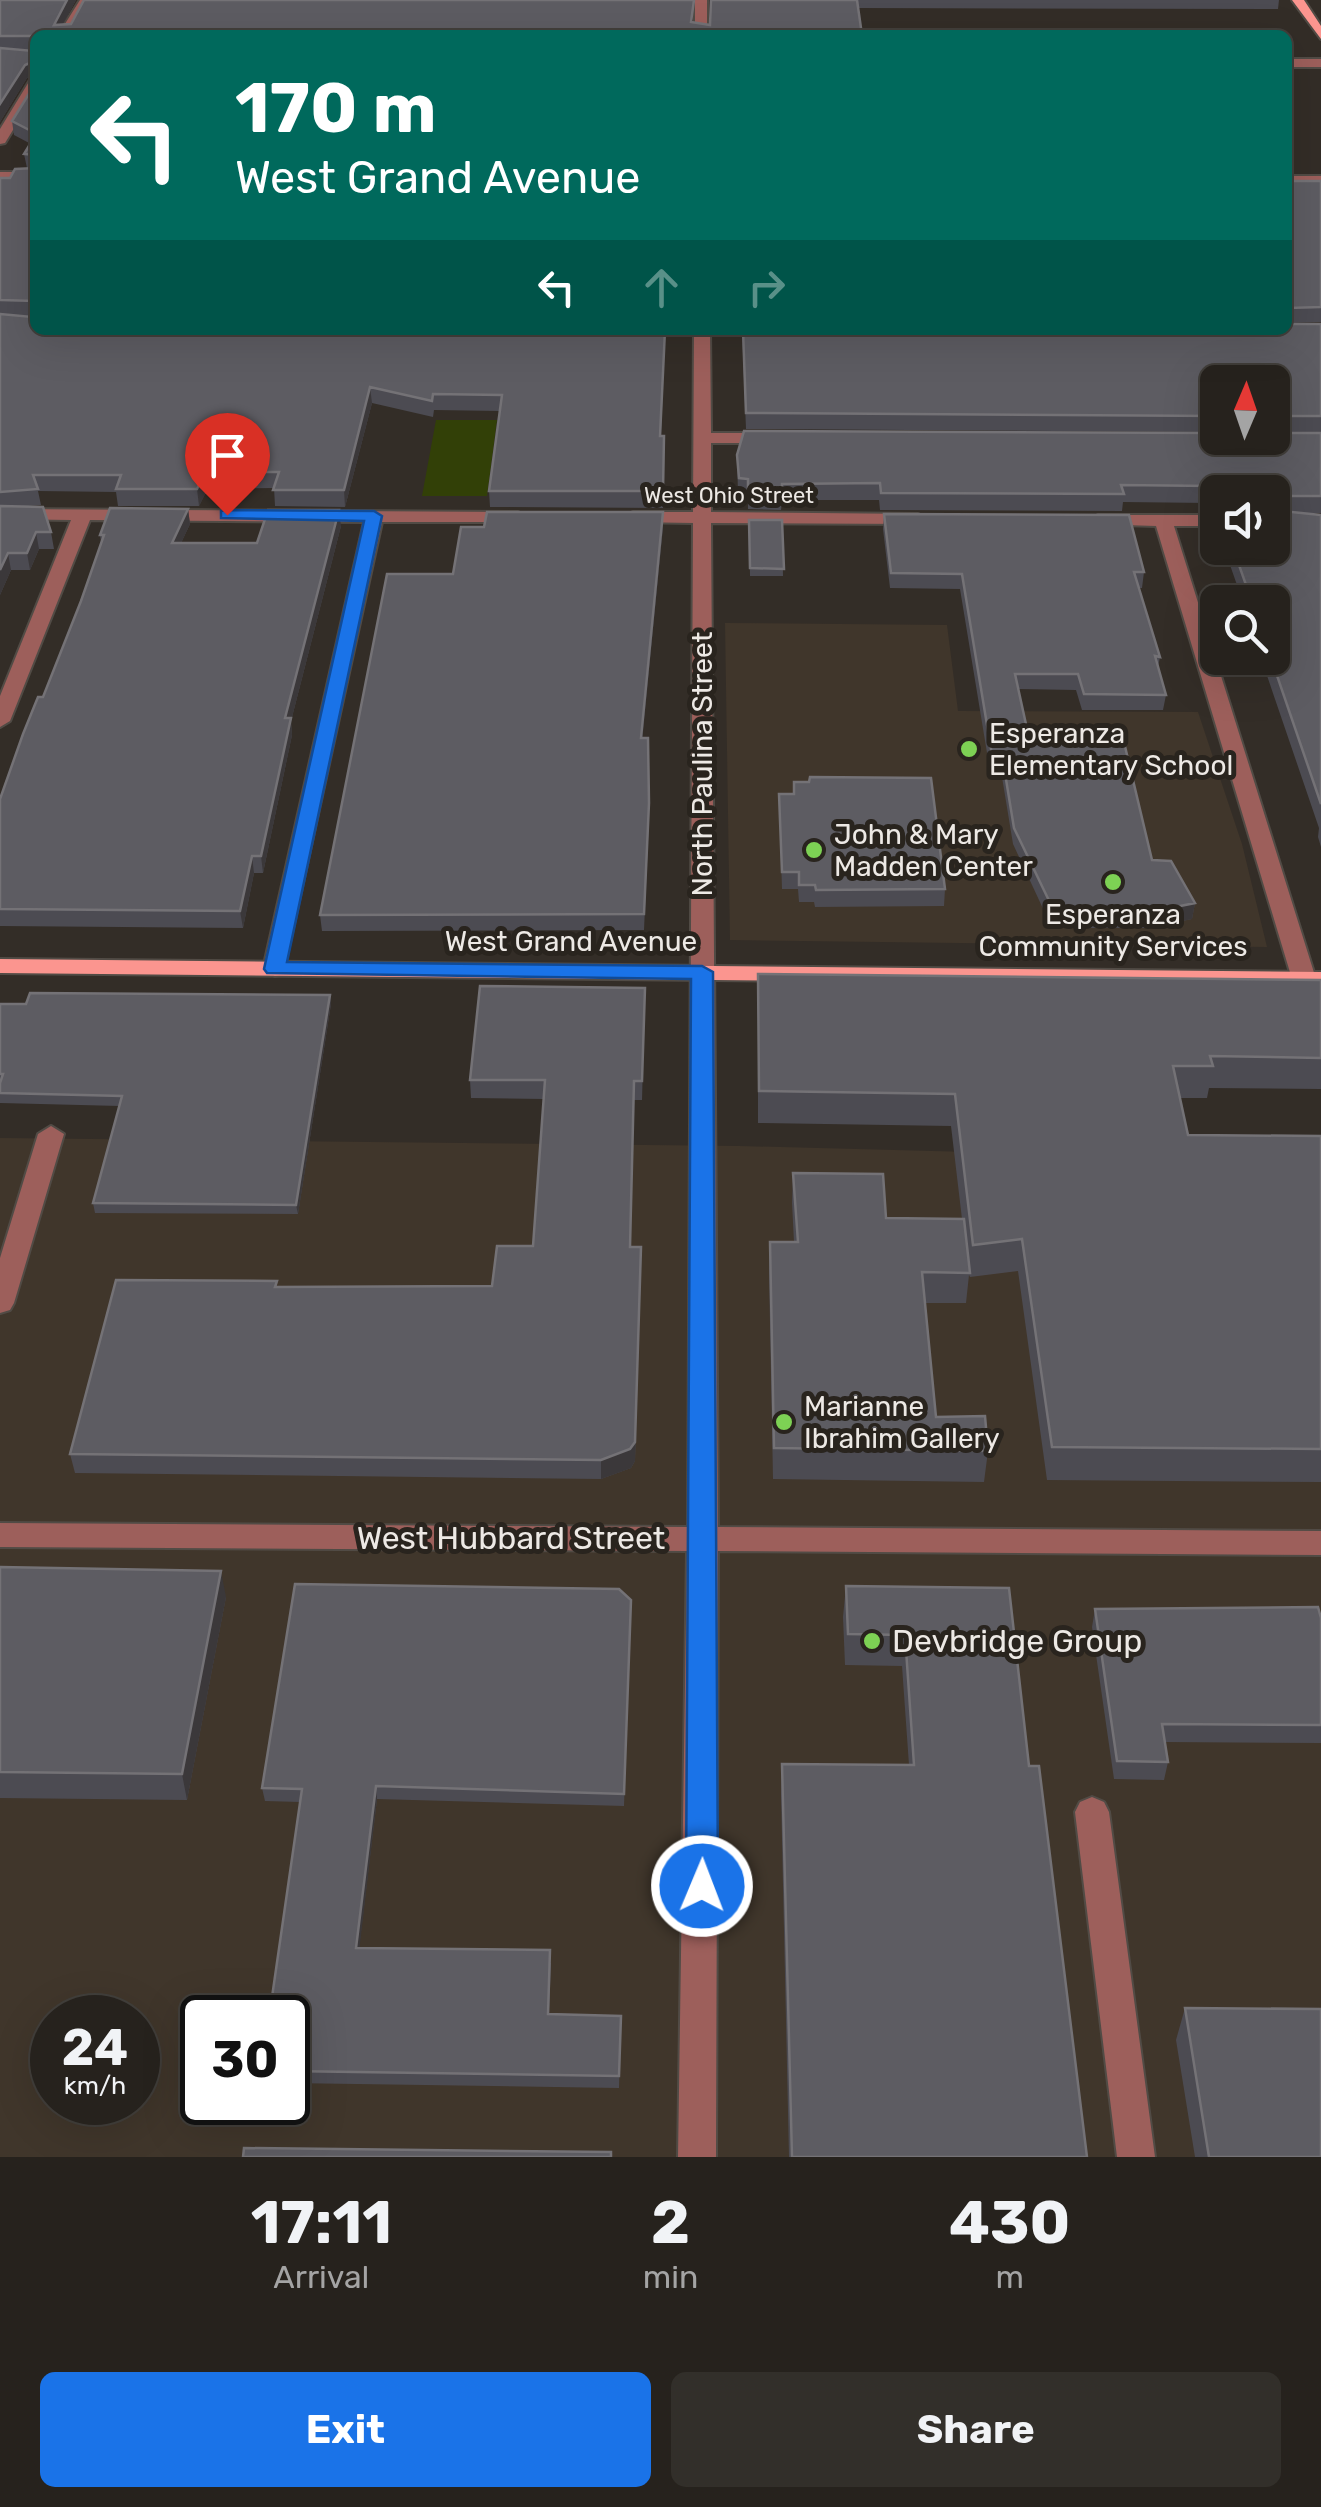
<!DOCTYPE html>
<style>
body{margin:0;font-family:Rubik,sans-serif;background:#322f2a;color:#f1f3f6;height:100vh;display:flex;flex-direction:column;font-size:38px;white-space:nowrap}
*{box-sizing:border-box;margin:0}
p{font-size:32px;color:#a4a4a4}
.icon{flex:none;width:55px;height:55px;fill:none;stroke:currentColor;stroke-width:2;stroke-linecap:round;stroke-linejoin:round}
.map{position:relative;height:2157px;overflow:hidden}
.details{display:flex;flex-direction:column;background:#26221d;flex:1}
.details>*{flex:none}
.guide{position:absolute;left:30px;top:30px;width:1262px;height:305px;border-radius:15px;box-shadow:0 10px 40px #0002,0 0 0 2px #423f3b;background:#00695c;color:#fff;overflow:hidden}
.needle{width:65px;rotate:2deg}
.fabs{position:absolute;left:1200px;top:365px;display:grid;gap:20px}
.fabs a{display:grid;place-items:center;width:90px;height:90px;border-radius:15px;background:#26221d;box-shadow:0 10px 40px #0002,0 0 0 2px #423f3b;font-size:50px}
.speed{position:absolute;left:30px;top:1995px;display:flex;gap:20px;font-size:50px;font-weight:700;text-align:center}
.speed>*{display:grid;place-content:center;width:130px;height:130px;border-radius:50%;background:#26221d;box-shadow:0 10px 40px #0002,0 0 0 2px #423f3b;line-height:1}
.speed small{font-size:25px;font-weight:400}
.speed .limit{border:5px solid #111;border-radius:15px;background:#fff;color:#111}
.pin{position:absolute;display:grid;place-items:center;width:85px;height:85px;color:#fff;margin:-102px -42px;border-radius:50% 50% 50% 0;rotate:-45deg;box-shadow:0 0 10px #0007}
.pin .icon{rotate:45deg}
.me{position:absolute;width:110px;margin:-55px;rotate:1deg;stroke-linejoin:round;filter:drop-shadow(0 0 8px #0008)}
.turn{display:flex;align-items:center;gap:35px;height:210px;padding:0 40px;font-size:45px}
.turn .icon{width:130px;height:130px;stroke-width:2.5}
.turn b{display:block;font-size:70px;line-height:85px}
.lanes{display:flex;align-items:center;height:95px;padding:0 40px;background:#0003;justify-content:center;gap:50px;direction:ltr}
.lanes .off{opacity:.35}
.eta{display:flex;justify-content:space-evenly;align-items:center;height:170px;text-align:center}
.eta b{font-size:60px;font-weight:700;line-height:70px}
.cta{display:flex;gap:20px;margin-top:auto;padding:20px 40px}
.cta a{flex:1;height:115px;border-radius:15px;background:#1a73e8;color:#fff;font-size:40px;font-weight:700;line-height:115px;text-align:center}
.cta a+a{background:#322f2a;color:#f1f3f6}
.map>svg:first-child{display:block}
.built{fill:#40362b;fill-rule:evenodd}
.green{fill:#324007}
.lines{fill:none;stroke-linecap:round;stroke-linejoin:round}
.minor-casing{stroke:#514b45;stroke-width:4}
.major-casing{stroke:#514b45;stroke-width:4}
.minor{fill:#9d5f5b;fill-rule:evenodd}
.major{fill:#fb958f;fill-rule:evenodd}
.wall{fill:#4c4b52}
.shaded-wall{fill:#3b383a}
.building{fill:#5d5c62;stroke:#747276;stroke-width:2.5}
.route{fill:#1a73e8;stroke:#114b97;stroke-width:2.5}
.poi-dot{fill:#7dd154;stroke:#29241e;stroke-width:4}
.labels{text-anchor:middle;stroke-width:10;stroke-linejoin:round;paint-order:stroke}
.far-street-label{font-size:22px;fill:#ede9e5;stroke:#29241e}
.poi-label{font-size:28px;fill:#ede9e5;stroke:#29241e;text-anchor:start}
.street-label{font-size:28px;fill:#ede9e5;stroke:#29241e}
.near-street-label{font-size:32px;fill:#ede9e5;stroke:#29241e}
.near-poi-label{font-size:32px;fill:#ede9e5;stroke:#29241e;text-anchor:start}
</style>
<div class="map">
<svg width="1321" height="2157" viewBox="0 0 1321 2157">
<rect width="100%" height="100%" fill="#332d27"/>
<path class="built" d="M725 623 947 625 958 711 1198 712 1242 844 1267 947 730 940Z
M0 1138 739 1146 1321 1161V2157H0ZM52 2018H138V2102H52ZM202 2018H288V2102H202Z"/>
<path class="green" d="M436 420H497L487 496H422Z"/>
<g class="lines">
<g class="minor-casing">
<path id="minor" d="M80 0H92L70 35H58Z
M695 0H707V35H695Z
M1288 59H1321V67H1288Z
M35 79V94L5 143 0 144V129L30 80Z
M0 172H35V180H0Z
M1288 176H1321V184H1288Z
M694 330H710L711 433H776L785 438 776 443H711V512L918 514 927 519 918 524 711 523 718 1527 1321 1531V1555L718 1551 716 2157H678L687 1551 0 1547V1523L688 1527 693 523 633 522 624 517 633 512H693Z
M0 509 518 512 527 517 518 522H382L283 974 275 976 263 969 364 522 90 520 10 721 0 727V696L71 520 0 519Z
M1098 515H1218V526H1174L1316 979 1312 984 1304 986 1292 979 1156 526 1092 524 1089 520Z
M51 1126 64 1134 14 1303 10 1310 0 1313V1258L38 1134Z
M1092 1797 1104 1802 1109 1812 1155 2157H1117L1075 1812 1080 1802Z"/>
</g>
<g class="major-casing">
<path id="major" d="M1292 0H1304L1321 26V39Z
M0 959 1321 972V986L0 973Z"/>
</g>
<use href="#minor" class="minor"/>
<use href="#major" class="major"/>
</g>
<path class="wall" d="M0 0H76L63 24H71L84 0H695L692 22 710 25 711 0H1279L1278 9 858 8 862 35H35V76L27 78 0 122Z
M35 84V330H665L661 436H664L663 508 490 507 489 491 500 411 434 410 433 417 372 403 345 507 275 506 274 488 214 489 213 494H205L199 506H118L116 492 38 491 41 505 28 506 51 532 54 549H39L30 570H11L0 595V178H10L27 168 24 154 31 144 14 135 12 121Z
M1288 181H1321V322L1288 323Z
M1321 324V432H1272V382H1218V432L746 429 742 330H1288Z
M1321 433V513H1301L1321 515V847L1318 837 1319 828 1261 658H1272V602H1243L1224 548H1272V492H1218V513L1212 511 1209 503 1123 502 1122 511 880 510 879 500H782L781 510 748 509V495H738L737 455Z
M188 509 190 524 181 543H257L341 526 291 721 292 735 263 873H254L243 928 0 926V799L43 697 81 601 101 542 100 535Z
M884 514 1144 572 1142 588H1139L1160 657 1158 667 1166 695 1163 710H1082L1076 690 1018 689 1029 738 1195 903 1192 919 1148 928H1052L1013 844 1001 771H990L960 589 890 588 883 529Z
M749 520H782L783 576H750Z
M663 527 642 738 649 819 644 930 322 931 320 915 453 574Z
M779 794 945 889 944 906 815 907 814 902H799L798 889H782Z
M758 974 1321 980V1089L1209 1088 1207 1098H1180L1188 1135 1321 1136V1482L1047 1480 1018 1271 970 1277 969 1275 966 1303H925L936 1417 988 1451 984 1482 773 1479 769 1272 770 1242H794L792 1203 793 1173 886 1218 962 1219 951 1126 758 1123Z
M645 988 642 1100H634L630 1247H641V1266L635 1461 631 1468 601 1479 75 1473 70 1454 278 1287 492 1286 533 1246 544 1099 471 1098 470 1080Z
M330 995 331 1004 298 1214 95 1213 93 1203 120 1106 0 1103V1004Z
M0 1567 226 1597 187 1800 0 1798Z
M846 1586 1009 1588 1029 1766 1087 2157H789L781 1795 782 1764 909 1765 902 1666 845 1665 843 1617Z
M631 1600 624 1806 377 1799 359 1948 551 1963 549 2014 621 2016 619 2088 288 2083V2018L300 1802 265 1801 262 1788Z
M1095 1609 1321 1618V1743L1165 1742 1168 1762 1164 1780 1114 1779 1092 1627Z
M1185 2008 1321 2157H1195L1176 2040Z"/>
<path class="shaded-wall" d="M67 0H76L57 35 54 25Z
M32 62 34 75 27 78 0 122V104L25 65Z
M370 387 372 403 345 507 344 490Z
M212 472 214 489 213 494 210 477Z
M203 477 205 494 199 506 197 489Z
M188 509 190 524 174 558 172 543Z
M339 510 341 526 291 721 292 735 263 873 261 856 285 718Z
M663 512V527L641 754V738Z
M36 532 39 549 30 570 27 553Z
M8 553 11 570 0 595V570Z
M252 856 254 873 243 928 240 911Z
M1195 903 1192 919 1148 928 1150 912Z
M330 995 331 1004 298 1214 296 1205Z
M641 1247 635 1461 631 1468 601 1479V1460Z
M221 1571 226 1597 187 1800 182 1774Z
M376 1786 377 1799 358 1961 356 1948Z"/>
<path class="building" d="M0 0H67L54 25 71 24 84 0H694L691 22 710 25 711 0H857L862 35 0 36Z
M35 40V64L32 62 25 65 0 104V48L33 51Z
M35 84V133L12 121Z
M35 136V155L24 154Z
M35 168V301L0 300V178H10L15 169Z
M1288 181H1321V307L1288 308Z
M35 301V330H665L660 436H664L663 491H489L502 395 433 394 432 401 370 387 344 490H273L279 472H212L210 477H203L197 489H116L121 475H33L38 489 0 492V314L32 317Z
M1288 324H1321V416H1272V382H1218V416L746 413 743 330H1288Z
M744 431 1218 433V438H1272V433H1321V496H1275L1272 505V492H1218V496L1215 495 1212 486 1121 485 1124 494 881 493 880 483 782 484V493H748V479L739 478 737 455Z
M0 506 43 507 51 532H36L27 553H8L0 570Z
M110 508 188 509 172 543H257L268 510H339L285 718H291L261 856H252L240 911 0 909V799L23 734 38 697H43L81 601 104 535H100Z
M1272 510 1321 515V804L1271 658H1272V602H1252L1233 548H1272Z
M487 512H663L641 738H648L649 803 644 914 320 915 387 574H453L461 527H484Z
M884 514 1129 515 1144 572H1134L1160 657 1155 656 1166 695 1084 694 1078 674H1015L1029 738H1123L1152 860 1171 861 1195 903 1150 912 1054 911 1014 828 1002 755H992L962 574 891 573Z
M749 520H782L784 569 750 568Z
M810 777 931 778 945 889 816 890 815 885H799V872H782L779 794H794V782H809Z
M758 974 1321 980V1058L1210 1056 1213 1066H1173L1188 1135 1321 1136V1449L1052 1447 1022 1239 973 1245 955 1094 759 1091Z
M480 986 645 988 642 1081H634L630 1247H641L635 1442 630 1449 601 1460 70 1454 116 1280 277 1281 275 1287 492 1286 497 1246H533L545 1080H470Z
M30 993 330 995 296 1205 93 1203 122 1096 0 1093V1083L3 1074H0V1004H26Z
M793 1173 883 1174 886 1218 964 1219 970 1273 922 1272 936 1417 985 1416 988 1451 774 1448 770 1242H798Z
M0 1567 221 1571 182 1774 0 1772Z
M295 1584 619 1589 631 1600 624 1794 376 1786 356 1948 550 1950 548 2014 621 2016 619 2076 288 2071V2018H269L302 1789 262 1788Z
M846 1586 1009 1588 1029 1766H1039L1087 2157H792L782 1764 914 1765 905 1635 848 1634Z
M1318 1607 1321 1618V1725L1162 1724 1168 1762 1117 1761 1095 1609Z
M1185 2008 1321 2009V2157H1209Z
M244 2148 611 2152V2157H243Z"/>
<path class="route" d="M227 510 374 511 382 516 287 962 702 966 713 972 718 1886 713 1895 702 1900 691 1895 686 1886 691 979 267 973 264 969 364 521 221 518V511Z"/>
<g class="poi-dot">
<circle cx="969" cy="749" r="10"/>
<circle cx="814" cy="850" r="10"/>
<circle cx="1113" cy="882" r="10"/>
<circle cx="784" cy="1422" r="10"/>
<circle cx="872" cy="1641" r="10"/>
</g>
<g class="labels">
<g class="far-street-label">
<text x="729" y="503">West Ohio Street</text>
</g>
<g class="poi-label">
<text x="989" y="743">Esperanza<tspan x="989" dy="32">Elementary School</tspan></text>
<text x="834" y="844">John &amp; Mary<tspan x="834" dy="32">Madden Center</tspan></text>
<text x="1113" y="924" text-anchor="middle">Esperanza<tspan x="1113" dy="32">Community Services</tspan></text>
<text x="804" y="1416">Marianne<tspan x="804" dy="32">Ibrahim Gallery</tspan></text>
</g>
<g class="street-label">
<text transform="translate(702 764) rotate(-90)" y="10">North Paulina Street</text>
<text x="571" y="951">West Grand Avenue</text>
</g>
<g class="near-street-label">
<text x="511" y="1549">West Hubbard Street</text>
</g>
<g class="near-poi-label">
<text x="892" y="1652">Devbridge Group</text>
</g>
</g>
</svg>
<div class="fabs">
<a><svg class="needle" viewBox="-14 -14 28 28"><path d="M0-13l5 13h-10z" fill="#e53935"/><path d="M0 13l5-13h-10z" fill="#a4a4a4"/></svg></a>
<a><svg class="icon" aria-label="sound" viewBox="0 0 24 24"><path d="M4 9h4l5-4v14l-5-4H4zM17 9q2 3 0 6"/></svg></a>
<a><svg class="icon" aria-label="search" viewBox="0 0 24 24"><circle cx="10" cy="10" r="6"/><path d="M15 15l6 6"/></svg></a>
</div>
<div class="speed"><div>24<small>km/h</small></div><div class="limit">30</div></div>
<div class="pin" style="left:227px;top:515px;background:#d93025"><svg class="icon" aria-label="arrive" viewBox="0 0 24 24"><path d="M6 21V4h12l-3 4 3 4H6"/></svg></div>
<svg class="me" style="left:702px;top:1886px" viewBox="-20 -20 40 40"><circle r="17" fill="#1a73e8" stroke="#fff" stroke-width="3"/><path d="M0-11L8 9 0 5-8 9z" fill="#fff"/></svg>
<div class="guide">
<div class="turn"><svg class="icon" aria-label="left" viewBox="0 0 24 24"><path d="M17 20v-9H6M10 6l-5 5 5 5"/></svg><div><b>170 m</b>West Grand Avenue</div></div>
<div class="lanes"><svg class="icon" aria-label="left" viewBox="0 0 24 24"><path d="M17 20v-9H6M10 6l-5 5 5 5"/></svg><svg class="icon off" aria-label="ahead" viewBox="0 0 24 24"><path d="M12 20V5M6 11l6-6 6 6"/></svg><svg class="icon off" aria-label="right" viewBox="0 0 24 24"><path d="M7 20v-9h11M14 6l5 5-5 5"/></svg></div>
</div>
</div>
<section class="details">
<div class="eta">
<div><b>17:11</b><p>Arrival</p></div>
<div><b>2</b><p>min</p></div>
<div><b>430</b><p>m</p></div>
</div>
<div class="cta"><a>Exit</a><a>Share</a></div>
</section>
